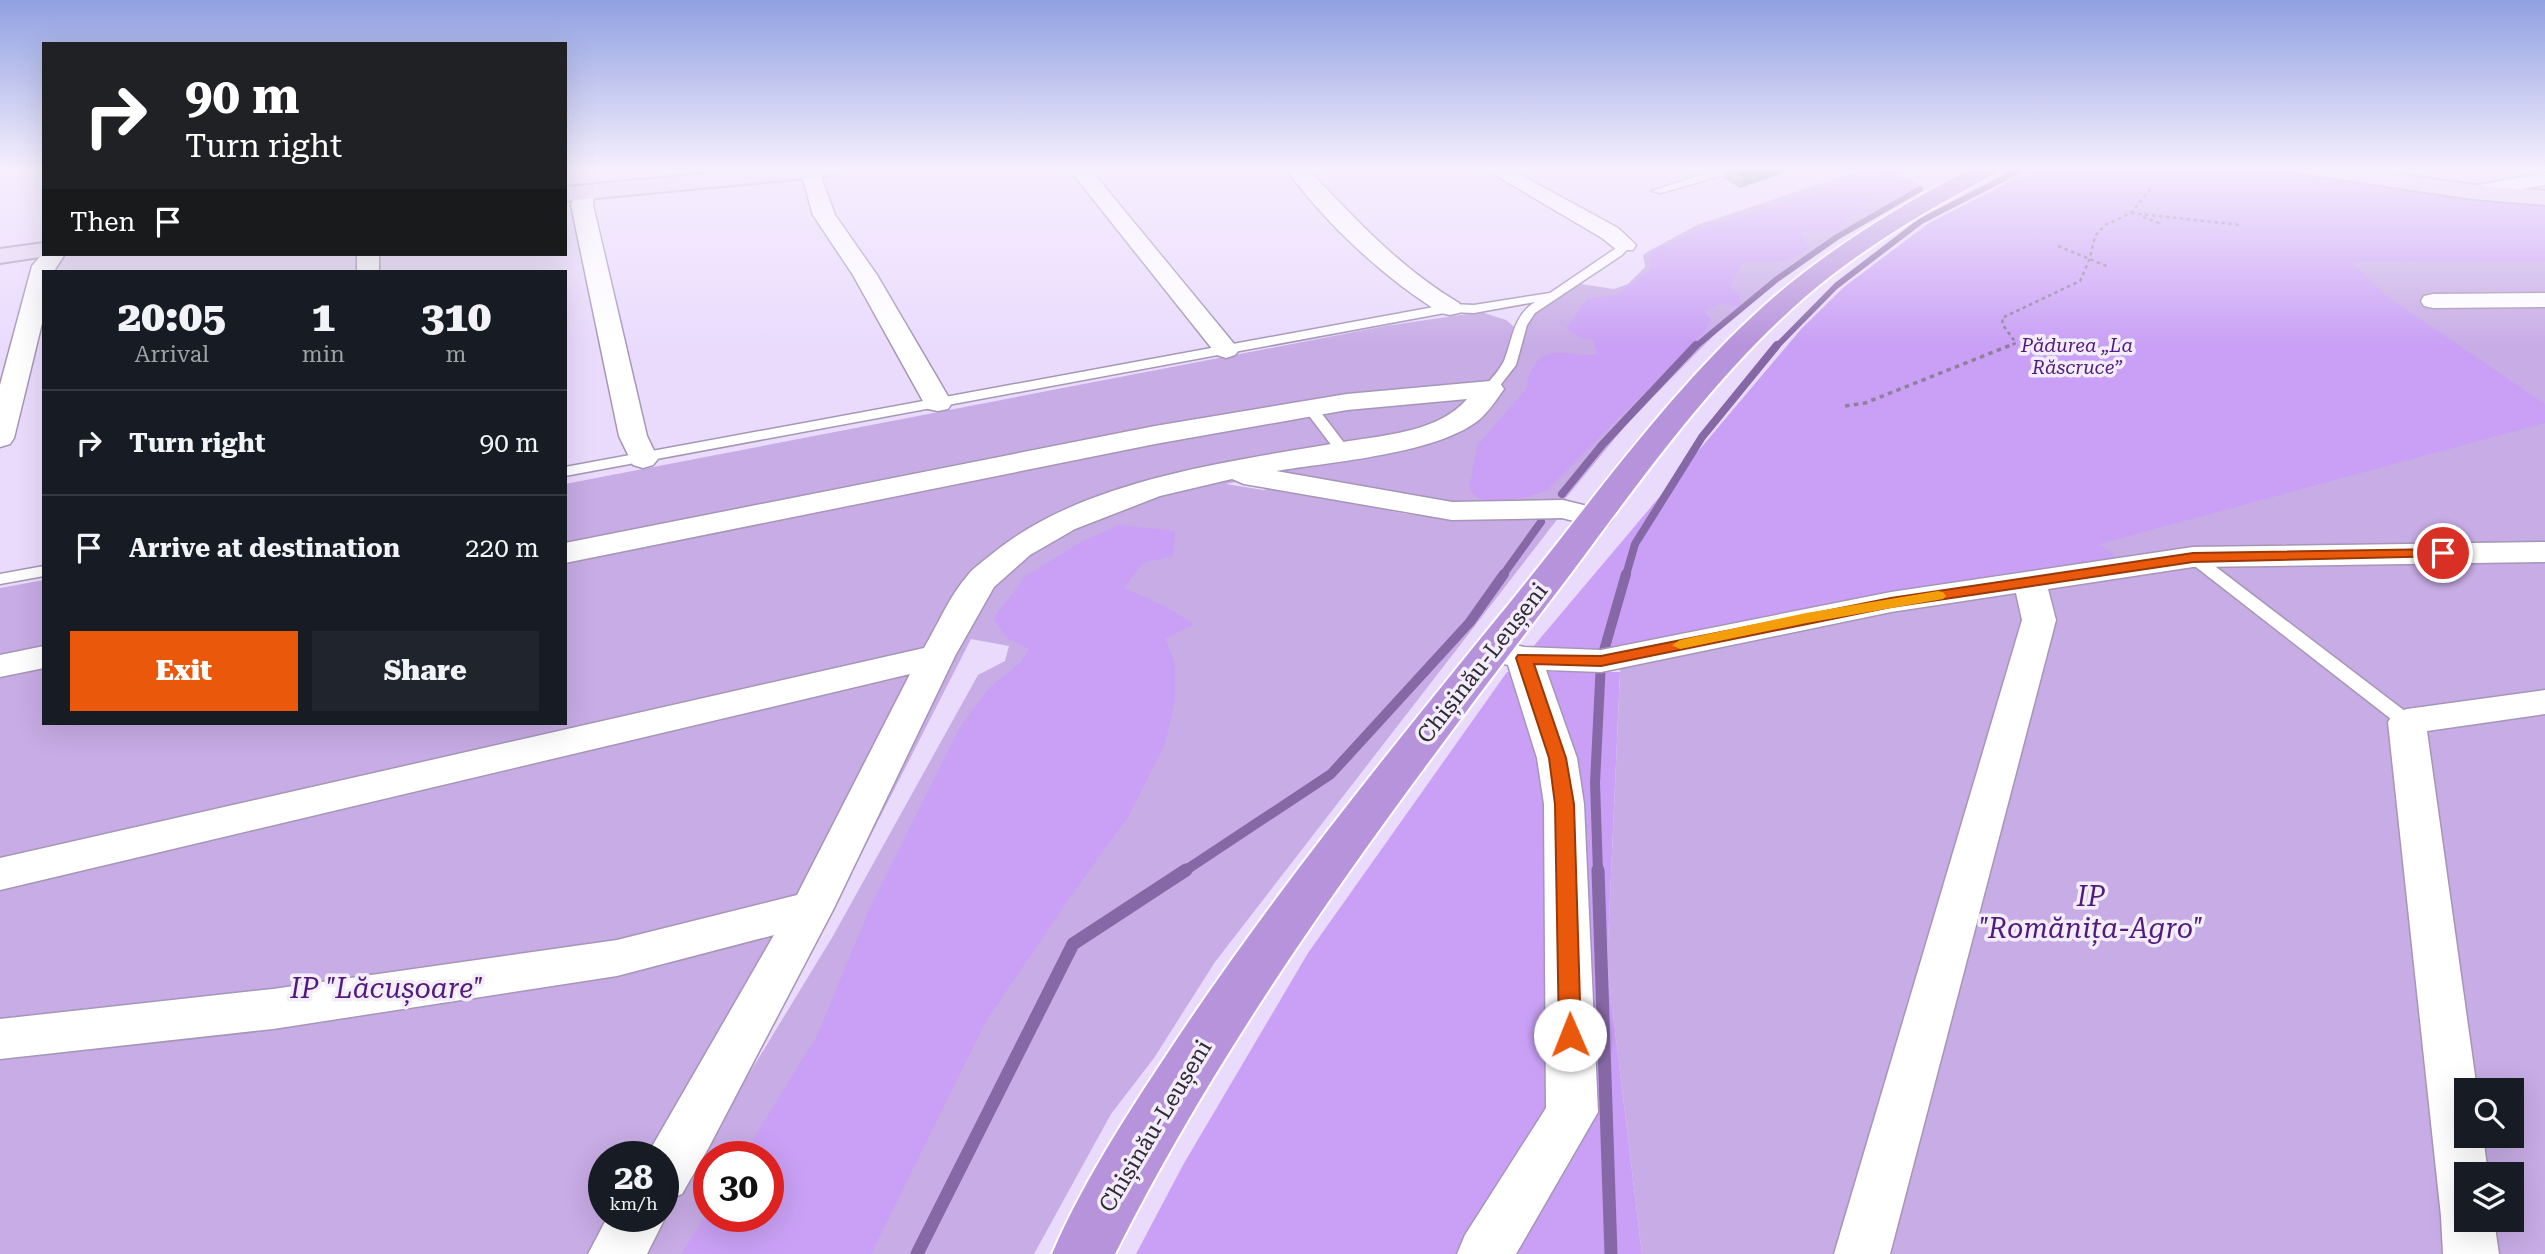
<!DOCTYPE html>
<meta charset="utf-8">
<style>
body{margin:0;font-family:"Roboto Serif",serif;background:#20242c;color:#f1f3f6;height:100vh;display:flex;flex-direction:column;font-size:26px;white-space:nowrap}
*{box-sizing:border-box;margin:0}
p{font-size:23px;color:#9ea1a6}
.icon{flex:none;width:38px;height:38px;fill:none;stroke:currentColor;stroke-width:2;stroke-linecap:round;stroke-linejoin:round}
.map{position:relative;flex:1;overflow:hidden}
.panel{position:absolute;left:42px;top:270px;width:525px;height:455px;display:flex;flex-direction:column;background:#171b24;border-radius:0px;box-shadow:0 7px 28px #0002}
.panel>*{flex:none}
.top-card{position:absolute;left:42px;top:42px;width:525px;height:214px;border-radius:0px;box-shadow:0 7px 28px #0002;background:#202124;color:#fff;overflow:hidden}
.tools{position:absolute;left:2454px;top:1078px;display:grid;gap:14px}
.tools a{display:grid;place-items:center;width:70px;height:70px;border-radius:0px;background:#171b24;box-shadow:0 7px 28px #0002;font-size:35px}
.speed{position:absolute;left:588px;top:1141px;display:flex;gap:14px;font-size:35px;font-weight:700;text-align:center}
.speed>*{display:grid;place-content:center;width:91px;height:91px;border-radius:50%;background:#171b24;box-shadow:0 7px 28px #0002;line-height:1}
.speed small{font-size:18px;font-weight:400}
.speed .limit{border:10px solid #d22;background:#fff;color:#111}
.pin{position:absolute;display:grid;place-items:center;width:60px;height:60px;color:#fff;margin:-30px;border:4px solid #fff;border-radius:50%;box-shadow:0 2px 7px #0007}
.me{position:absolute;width:77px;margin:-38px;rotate:359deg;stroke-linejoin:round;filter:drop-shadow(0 0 5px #0008)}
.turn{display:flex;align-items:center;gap:24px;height:147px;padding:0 28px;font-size:32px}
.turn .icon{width:91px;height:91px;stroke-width:2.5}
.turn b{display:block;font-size:49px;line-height:60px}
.then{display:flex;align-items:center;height:66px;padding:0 28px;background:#0003;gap:14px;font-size:26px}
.eta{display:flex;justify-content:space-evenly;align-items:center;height:119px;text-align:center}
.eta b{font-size:42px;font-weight:800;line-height:49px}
.action{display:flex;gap:14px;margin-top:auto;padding:14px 28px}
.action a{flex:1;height:80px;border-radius:0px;background:#ea580c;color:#fff;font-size:28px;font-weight:800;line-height:80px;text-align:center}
.action a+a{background:#20242c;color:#f1f3f6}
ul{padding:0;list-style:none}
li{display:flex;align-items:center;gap:21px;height:105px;padding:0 28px;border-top:2px solid #363941}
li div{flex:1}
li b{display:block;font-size:26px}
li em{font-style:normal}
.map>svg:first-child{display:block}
.green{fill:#c7ace5;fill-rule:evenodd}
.forest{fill:#c9a0f5}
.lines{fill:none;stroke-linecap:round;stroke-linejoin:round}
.stream-far3{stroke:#8768a6;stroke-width:6}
.stream-far2{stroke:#8768a6;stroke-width:8}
.stream-far1{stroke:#8768a6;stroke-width:10}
.stream{stroke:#8768a6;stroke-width:13}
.service-casing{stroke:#a596b6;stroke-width:3}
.minor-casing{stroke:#a596b6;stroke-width:3}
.secondary-casing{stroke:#a596b6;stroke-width:4}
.trunk-casing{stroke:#fff;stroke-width:4}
.path-far1{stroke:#8c8198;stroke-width:2.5;stroke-dasharray:3.5 3.5;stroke-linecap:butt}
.path{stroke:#8c8198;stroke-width:3.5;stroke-dasharray:4.5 4.5;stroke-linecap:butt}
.service{fill:#fff;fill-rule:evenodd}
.minor{fill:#fff;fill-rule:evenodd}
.secondary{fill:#e4d6f2;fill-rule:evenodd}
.trunk{fill:#b793db;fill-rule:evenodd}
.wall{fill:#7e9091}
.shaded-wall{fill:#537166}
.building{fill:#124425;stroke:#537166;stroke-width:2}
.route{fill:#ea580c;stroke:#983908;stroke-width:2}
.slow{fill:#f59e0b}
.labels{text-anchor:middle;stroke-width:7;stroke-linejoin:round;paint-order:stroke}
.far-park-label{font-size:19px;font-style:italic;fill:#531a7d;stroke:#f3edfa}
.street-label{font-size:23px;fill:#302a36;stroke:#f3edfa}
.near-park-label{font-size:28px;font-style:italic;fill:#531a7d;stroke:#f3edfa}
</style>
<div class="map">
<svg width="2545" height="1254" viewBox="0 0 2545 1254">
<rect width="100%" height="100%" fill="#eadbfd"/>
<path class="green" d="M1864 169H1910L1896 177 1920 184V188L1832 237 1751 298 1631 419 1565 499 1483 505H1454L1283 472 1226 484 1263 490 1274 487 1406 514 1462 518 1559 517 1215 962 1154 1058 1111 1114 1034 1254H0V588L44 580V723H565V484L1385 326 1481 312 1506 320 1525 336V324L1536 309 1581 284 1614 289 1628 284 1645 267 1643 255 1647 252 1697 225ZM971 639 1009 646 1005 661 978 675 833 936 749 1074ZM604 1157H663V1216H604ZM709 1157H768V1216H709Z
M2545 211V1254H1642L1607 964 1621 652 1907 278ZM2466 1090H2511V1136H2466ZM2466 1174H2511V1220H2466Z"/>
<path class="forest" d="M2034 169H2274L2491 202 2545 207V262L2350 261 2389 298 2545 404V423L2099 544 2126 564 1621 652 1532 648 1802 328 1844 287 1929 223Z
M1883 173 1896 174 1894 178 1913 185 1909 190 1861 202 1862 206 1878 209 1849 217 1839 231 1802 232 1803 239 1812 248 1786 261 1742 262 1730 288 1740 296V307L1720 304 1704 311 1712 319 1703 333 1546 491 1523 498 1482 501 1469 490 1477 446 1527 388C1527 378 1529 374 1534 366 1548 342 1574 359 1597 354L1593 339 1580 338 1566 328 1588 298 1617 295 1650 270 1651 253 1655 250 1696 231 1861 178 1878 177Z
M1119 525 1175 531 1173 556 1143 563 1124 588 1166 607 1194 624 1165 639 1175 663V700L1165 744 1128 817 1070 897 986 1021 871 1254H681L709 1210V1216H768V1157H742L817 1036 868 912 959 729 988 689 1021 662 1029 649 1009 639 993 619 1026 576 1079 543Z
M1507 672H1620L1607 964 1642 1254H1136L1183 1165 1308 953Z"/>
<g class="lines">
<path class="stream-far3" d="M1695 347 1777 279 1837 237 1920 189
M1776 347 1836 286 1921 221 2022 169"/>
<path class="stream-far2" d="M1562 494 1602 445 1696 345
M1503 575 1541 522
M1626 575 1635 544 1702 437 1777 345"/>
<path class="stream-far1" d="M1183 872 1331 774 1470 622 1504 574
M1598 872 1595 783 1601 661 1626 574"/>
<path class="stream" d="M1598 870 1611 1254
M917 1254 1073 944 1186 870"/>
<g class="service-casing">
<path id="service" d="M1718 169H1730L1723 175 1661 193 1652 191Z
M1625 242 1631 245 1622 255 1535 313 1527 325 1516 365 1495 392 1490 393 1483 389C1490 380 1499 371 1504 361 1513 339 1513 316 1535 302L1474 313 1450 312 565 476V467L1450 304 1474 305 1550 293Z
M1311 405 1316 406 1348 448 1350 451 1348 454H1338L1304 409Z
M2193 552 2199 554 2414 718 2417 722 2414 726H2400L2187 560 2185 557 2187 554Z
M44 566V576L0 584V574Z"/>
</g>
<g class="minor-casing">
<path id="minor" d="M800 169 819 171 835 215 877 275 952 403 948 409 938 411 928 409 924 403 853 275 813 215Z
M1069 169H1090L1235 345 1239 350 1235 355 1226 358 1217 355Z
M1286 169H1308C1354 218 1400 268 1459 303L1462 308 1459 313 1450 315 1441 313C1385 279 1325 223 1286 169Z
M1485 169H1510L1618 228 1636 245 1633 250H1617L1602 238Z
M2545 173V185L2473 198 2466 196 2463 192 2466 188 2473 186Z
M584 186 591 188 594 192 593 205 647 436 658 459 653 465 643 468 633 465 619 436 571 205 577 188Z
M44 252 65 254 54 271H44V315L14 438 10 444 0 447V385L32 266Z
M357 254H379V271H357Z
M2545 293V307L2433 308 2424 306 2421 301 2424 296 2433 294Z
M1490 381 1500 383 1504 389C1497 399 1489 411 1480 419 1438 454 1330 462 1276 471L1452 502 1563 500 1608 511 1613 518 1608 525 1597 527 1562 518 1452 520 1244 484 1232 479 1160 496 1075 529 1030 555 994 587 955 656 834 908 709 1147 682 1194 663 1201V1157H646L774 935 617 976 273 1029 0 1059V1019L273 989 617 940 797 895 910 674 0 890V858L924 648C938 624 950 595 968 575 974 567 984 561 992 554 1084 478 1234 461 1349 441 1387 435 1440 431 1467 399L1347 410 1155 444 565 563V543L1155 426 1347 394Z
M2545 542V562L2193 567 2048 589 2056 620 1890 1254H1834L2022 620 2016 593 1891 612 1601 672 1546 670 1577 758 1584 804 1598 1112 1516 1254H1457L1465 1235 1546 1108 1544 804 1537 758 1508 665 1478 658 1473 650 1478 642 1491 639 1524 647 1601 650 1891 592 2193 547Z
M44 646V668L0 677V655Z
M2545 690V714L2427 731 2477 1090H2466V1136H2483L2488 1174H2466V1220H2494L2499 1254H2443L2441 1216 2388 722 2394 713 2407 709Z
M663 1209 666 1216 647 1254H588L608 1216H663Z"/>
</g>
<g class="secondary-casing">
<path id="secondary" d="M754 169H837L834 174 826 176 565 201V187Z
M2307 169H2365L2473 185 2545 191V205L2473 199 2318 176 2310 174Z
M44 243V254L53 255 0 263V249Z"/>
</g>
<g class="trunk-casing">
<path id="trunk" d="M1970 169H1998L1995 174C1928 209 1862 248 1805 297 1705 384 1630 496 1550 601 1391 810 1234 1018 1115 1254H1052C1086 1175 1136 1101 1183 1030 1284 880 1398 740 1512 600 1594 499 1669 391 1766 304 1827 250 1897 207 1970 169Z"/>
</g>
<path class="path-far1" d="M2131 213 2240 225
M2143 217 2162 224
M2058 246 2109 267
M2006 347 2016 343 2003 325 2002 318 2080 281 2090 258 2095 236 2105 225 2131 213 2151 188"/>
<path class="path" d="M1845 406 1865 403 2011 345"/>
<use href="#service" class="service"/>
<use href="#minor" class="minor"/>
<use href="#secondary" class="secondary"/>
<use href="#trunk" class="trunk"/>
</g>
<path class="wall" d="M1725 169H1795L1740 188 1723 178Z"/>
<path class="shaded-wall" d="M1764 169H1795L1740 188 1743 176Z"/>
<path class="building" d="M1731 169H1764L1743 176Z"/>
<linearGradient id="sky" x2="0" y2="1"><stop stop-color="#90a0e1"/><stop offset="0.49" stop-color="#f6effe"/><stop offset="1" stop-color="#f6effe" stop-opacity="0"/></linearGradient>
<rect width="2545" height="345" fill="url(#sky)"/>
<path class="route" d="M2443 549 2450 553 2448 556 2193 562 1891 607 1601 666 1534 664 1566 758 1574 804 1581 1035 1578 1041 1570 1044 1562 1041 1559 1035 1555 804 1549 758 1516 658 1518 655 1601 656 1891 598 2193 553Z"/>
<path class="slow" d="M1938 591 1943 592 1946 596 1943 599 1806 623 1680 649 1672 645 1680 640 1806 613Z"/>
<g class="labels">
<g class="far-park-label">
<text x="2077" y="352">Pădurea „La<tspan x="2077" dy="22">Răscruce”</tspan></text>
</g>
<g class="street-label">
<text transform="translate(1482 663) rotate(-52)" y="8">Chișinău-Leușeni</text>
<text transform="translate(1155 1126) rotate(-59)" y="8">Chișinău-Leușeni</text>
</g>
<g class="near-park-label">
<text x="2091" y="906">IP<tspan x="2091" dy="32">"Romănița-Agro"</tspan></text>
<text x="387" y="998">IP "Lăcușoare"</text>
</g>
</g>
</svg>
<div class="tools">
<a><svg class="icon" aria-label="search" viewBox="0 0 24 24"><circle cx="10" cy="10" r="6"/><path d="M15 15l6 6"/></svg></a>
<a><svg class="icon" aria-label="layers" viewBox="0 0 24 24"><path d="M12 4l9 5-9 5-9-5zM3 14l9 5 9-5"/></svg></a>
</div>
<div class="speed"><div>28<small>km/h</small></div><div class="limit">30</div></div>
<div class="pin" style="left:2443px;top:553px;background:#d93025"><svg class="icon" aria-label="arrive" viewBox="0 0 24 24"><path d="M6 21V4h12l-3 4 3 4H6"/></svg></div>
<svg class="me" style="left:1570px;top:1035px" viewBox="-20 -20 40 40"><circle r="19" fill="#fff"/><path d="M0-13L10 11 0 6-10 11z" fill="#ea580c"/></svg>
<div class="top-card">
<div class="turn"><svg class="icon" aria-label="right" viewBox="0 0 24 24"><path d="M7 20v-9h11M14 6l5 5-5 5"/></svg><div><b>90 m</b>Turn right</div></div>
<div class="then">Then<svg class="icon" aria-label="arrive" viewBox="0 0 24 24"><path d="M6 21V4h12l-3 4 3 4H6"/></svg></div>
</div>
<section class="panel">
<div class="eta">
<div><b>20:05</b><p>Arrival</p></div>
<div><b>1</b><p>min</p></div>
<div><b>310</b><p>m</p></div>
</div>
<ul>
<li><svg class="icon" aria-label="right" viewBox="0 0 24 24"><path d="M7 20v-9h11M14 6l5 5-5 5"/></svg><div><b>Turn right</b></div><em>90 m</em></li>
<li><svg class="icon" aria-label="arrive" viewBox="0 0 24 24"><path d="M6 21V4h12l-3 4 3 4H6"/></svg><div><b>Arrive at destination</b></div><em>220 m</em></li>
</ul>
<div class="action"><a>Exit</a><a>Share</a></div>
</section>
</div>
